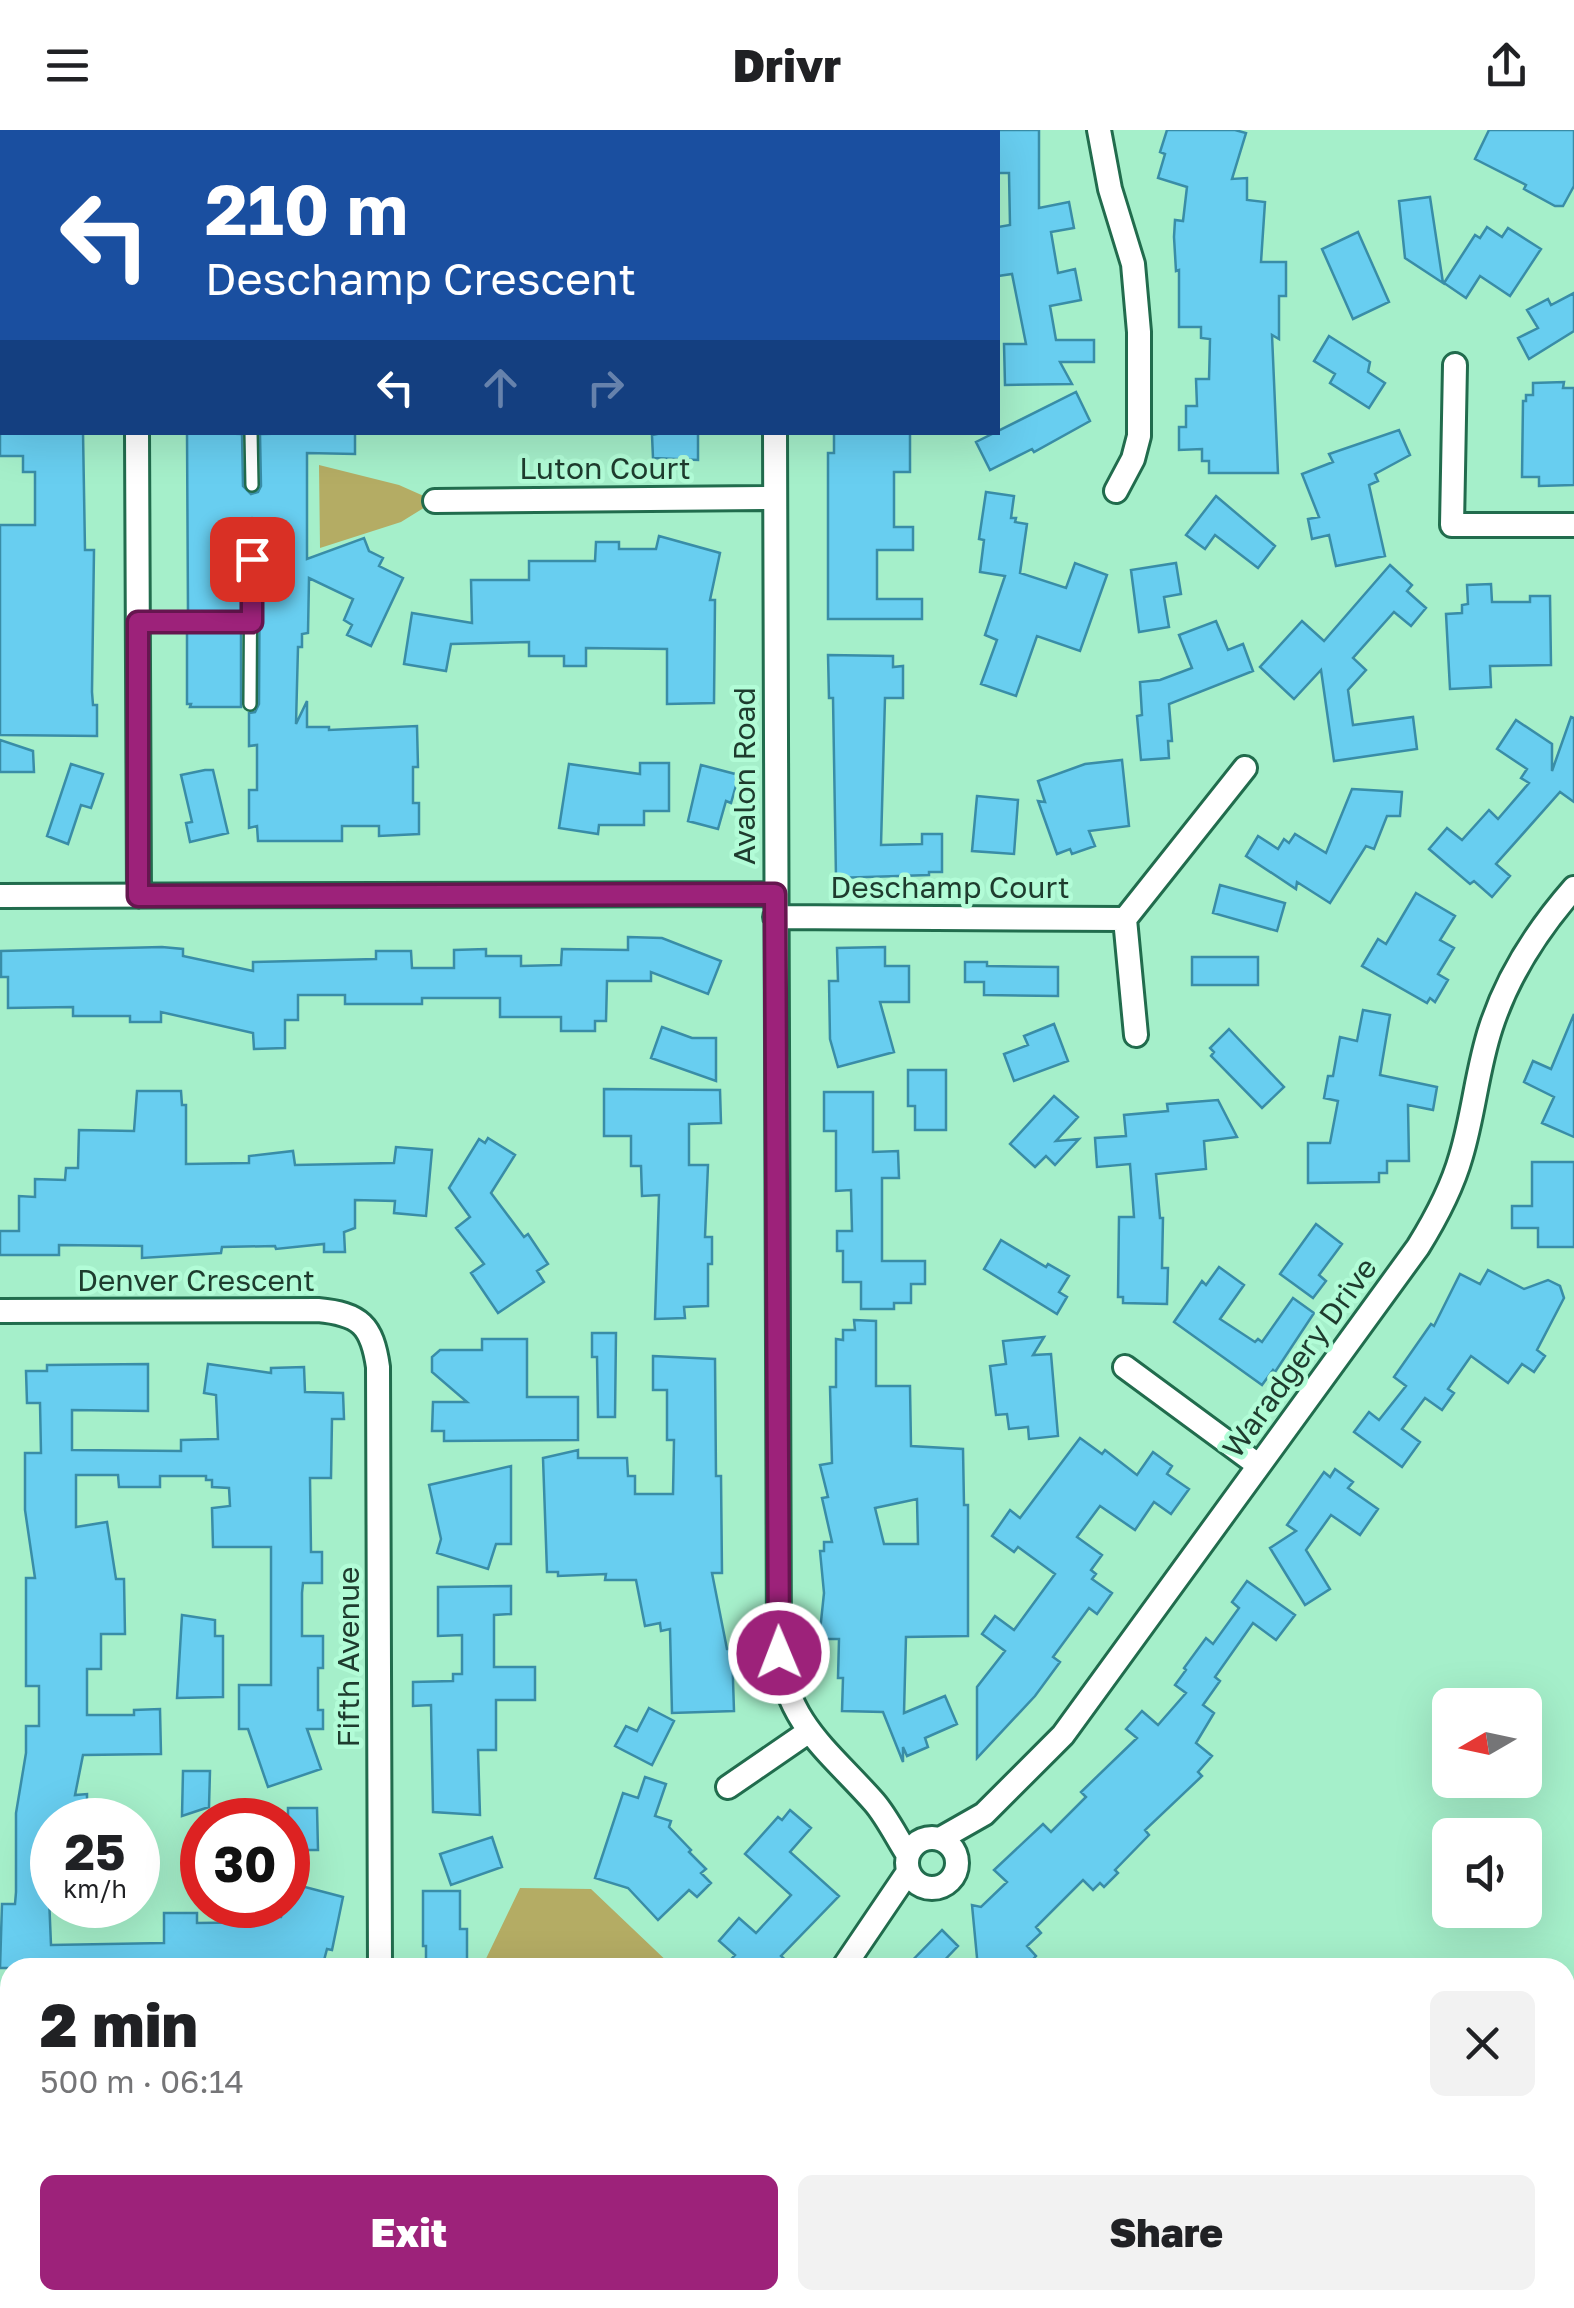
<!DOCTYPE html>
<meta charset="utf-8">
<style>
body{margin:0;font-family:"Golos Text",sans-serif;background:#f2f2f2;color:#202124;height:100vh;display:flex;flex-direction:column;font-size:38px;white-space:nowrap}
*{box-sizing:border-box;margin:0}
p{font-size:32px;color:#757577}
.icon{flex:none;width:55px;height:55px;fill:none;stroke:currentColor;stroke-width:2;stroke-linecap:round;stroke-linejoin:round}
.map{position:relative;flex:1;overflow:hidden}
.side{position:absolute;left:0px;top:1828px;width:1575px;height:352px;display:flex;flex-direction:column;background:#fff;border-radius:30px 30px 0 0;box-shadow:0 10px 40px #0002}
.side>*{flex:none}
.guide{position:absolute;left:0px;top:0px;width:1000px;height:305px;box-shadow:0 10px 40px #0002;background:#1a4fa0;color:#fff;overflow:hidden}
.needle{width:65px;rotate:261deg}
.controls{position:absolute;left:1432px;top:1558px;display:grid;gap:20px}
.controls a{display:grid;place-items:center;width:110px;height:110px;border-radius:15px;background:#fff;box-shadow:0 10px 40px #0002;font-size:50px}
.speed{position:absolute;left:30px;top:1668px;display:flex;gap:20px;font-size:50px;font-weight:700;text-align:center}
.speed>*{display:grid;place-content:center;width:130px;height:130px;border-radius:50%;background:#fff;box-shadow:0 10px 40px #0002;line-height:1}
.speed small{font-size:25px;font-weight:400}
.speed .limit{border:15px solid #d22;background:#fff;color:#111}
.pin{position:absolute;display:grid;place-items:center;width:85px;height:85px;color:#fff;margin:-42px;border-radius:20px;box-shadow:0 5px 15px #0006}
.me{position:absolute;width:110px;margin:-55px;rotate:359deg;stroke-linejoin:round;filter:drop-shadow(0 0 8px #0008)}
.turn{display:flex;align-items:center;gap:35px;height:210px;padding:0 40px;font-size:45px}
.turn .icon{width:130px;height:130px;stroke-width:2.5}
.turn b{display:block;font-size:70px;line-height:85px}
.lanes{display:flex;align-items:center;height:95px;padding:0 40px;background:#0003;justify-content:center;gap:50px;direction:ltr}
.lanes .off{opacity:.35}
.round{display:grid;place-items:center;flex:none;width:105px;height:105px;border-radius:15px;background:#f2f2f2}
.summary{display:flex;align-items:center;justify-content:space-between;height:170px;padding:0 40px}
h1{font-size:60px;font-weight:800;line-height:75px}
.action{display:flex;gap:20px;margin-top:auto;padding:20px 40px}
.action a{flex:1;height:115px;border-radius:15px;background:#9d227a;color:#fff;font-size:40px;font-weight:800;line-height:115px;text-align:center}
.action a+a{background:#f2f2f2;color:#202124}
header{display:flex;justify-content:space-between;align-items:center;height:130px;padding:0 40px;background:#fff;font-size:45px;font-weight:800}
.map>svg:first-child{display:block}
.green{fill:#b4ac64}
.building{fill:#68cef0;stroke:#398da7;stroke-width:2.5;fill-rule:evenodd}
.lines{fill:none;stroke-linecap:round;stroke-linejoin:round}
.lane-casing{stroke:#216c4d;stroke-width:16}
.street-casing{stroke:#216c4d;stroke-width:28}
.lane{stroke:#fff;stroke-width:11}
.street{stroke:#fff;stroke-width:22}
.route-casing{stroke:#66164f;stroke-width:25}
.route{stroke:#9d227a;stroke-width:18}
.labels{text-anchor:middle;stroke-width:9;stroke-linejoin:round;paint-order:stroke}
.street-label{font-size:30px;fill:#1e3c2e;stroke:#b2fcd7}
</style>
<header><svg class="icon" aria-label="menu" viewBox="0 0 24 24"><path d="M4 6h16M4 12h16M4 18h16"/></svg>Drivr<svg class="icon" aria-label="share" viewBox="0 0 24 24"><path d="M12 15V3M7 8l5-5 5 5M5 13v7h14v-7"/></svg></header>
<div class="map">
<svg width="1574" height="2178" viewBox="0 0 1574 2178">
<rect width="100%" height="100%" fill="#a5efca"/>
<path class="green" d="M319 335 399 355 435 371 401 392 320 418Z
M520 1758 591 1759 673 1837H482Z"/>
<path class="building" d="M998 0H1039V78L1069 72 1074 98 1051 102 1058 143 1075 139 1081 170 1050 176 1056 210H1094V232H1060L1072 254 1005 255 1004 214H1026L1012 144 998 146V97L1010 95 1009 43H998Z
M1167 0H1235L1246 3 1232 49 1247 48V70L1265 72 1261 132H1286V166H1279V209L1272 205 1278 343H1209V331H1202V319L1179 320V297H1186V276H1197L1196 249H1209L1210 209 1201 208V197H1179V140L1176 141 1174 107 1175 90 1183 91 1187 57 1158 48 1165 24 1160 22Z
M1489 0H1574V56L1563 76H1555L1524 59 1526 55 1475 29Z
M1430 67 1443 153 1405 128 1399 71Z
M1487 97 1502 107 1508 98 1541 119 1510 166 1480 146 1466 168 1444 153 1475 105 1480 108Z
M1358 102 1389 172 1353 189 1322 119Z
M1574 163V201L1529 229 1518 208 1538 198 1527 180 1548 169 1551 175Z
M1329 206 1370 232 1368 242 1385 253 1369 278 1330 253 1335 244 1314 231Z
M1564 252 1563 258H1574V355L1539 356V347H1522L1523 271H1526V265H1533V253Z
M1076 262 1090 291 1034 322 1032 319 990 340 976 312Z
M1399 300 1410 325 1375 344 1378 351 1369 355 1385 426 1336 436 1329 405 1312 409 1308 389 1319 387 1302 344 1333 332 1329 324Z
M0 302H83L85 420H94L92 562 93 575H97V606L0 605V395H35V342H23V326H0Z
M187 302 242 304 243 356 251 364 258 362 261 356 260 304 355 302V324L307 323V429L364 408 369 421 383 428 379 436 403 448 371 516 347 505 352 495 344 490 353 469 309 448 308 503 302 504V517H298L296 594 307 571V597H329V600L417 596 418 637H413V673H419V704L379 706V696H342V711H258L257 696 249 698V660H257V615L249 616V583L255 582 259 574 260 396 252 388 246 389 242 396 241 483H188Z
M667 302H698V330L653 328 652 305Z
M834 302H910V342H894V397H913V420H877V469H922V489H828V323H834Z
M986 362 1014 366 1011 388H1016L1015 392 1027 394 1020 443 1066 458 1075 433 1107 445 1080 521 1037 506 1016 566 981 554 997 510 985 505 1005 446 980 442 984 410 979 409Z
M1216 366 1275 416 1258 438 1215 405 1205 419 1186 405Z
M659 406 720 423 710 470H715L714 573 667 574V519L586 518V536H564V526H529V512L451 514 446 541 404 534 412 483 472 493 471 450H529V431H595L596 412H619V419H656Z
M1176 433 1181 464 1164 467 1169 497 1139 502 1131 440Z
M1390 435 1412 455 1407 461 1426 478 1411 496 1394 482 1353 528 1366 540 1348 560 1353 595 1413 587 1417 619 1334 631 1321 540 1294 569 1260 537 1302 491 1324 511Z
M1491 454 1492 472H1530V466H1550L1551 535 1490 536 1491 557 1450 559 1446 484 1462 483V475L1468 474 1467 455Z
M1216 491 1228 520 1243 514 1253 541 1169 574 1172 611H1168L1169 628 1141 630 1137 586 1142 585 1140 552 1160 550 1192 538 1179 505Z
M187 501H241V577H190L191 574H187Z
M828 525 893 526V537L903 536V568H885L881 715 922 714V704H942V742H929V745L836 748 833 568H829Z
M1571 587 1574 588V672L1560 662 1496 734 1510 746 1492 767 1474 751 1470 754 1429 719 1447 698 1462 710 1489 680 1498 689 1529 653 1521 648 1527 639 1497 619 1516 590 1552 614V641Z
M0 610 33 621 34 642H0Z
M1122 630 1129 696 1089 701 1095 716 1072 724 1070 719 1057 724 1038 671 1045 672 1038 651 1085 634Z
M640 633H669V681H644V695H599L598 704 559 698 569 634 640 644Z
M71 634 103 644 91 678 81 675 68 714 47 706Z
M701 635 739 645 731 673 726 671 718 699 688 691Z
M205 640H213L228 703 190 712 186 693 192 692 181 645Z
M1352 659 1402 662 1400 686H1387L1374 719 1366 716 1330 773 1297 752 1296 759 1246 726 1258 706 1278 719 1284 709 1289 713 1295 704 1326 723Z
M977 666 1018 670 1014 724 972 721Z
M1220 755 1285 773 1277 801 1213 783Z
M1416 763 1455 786 1440 810 1454 818 1438 844 1448 850 1435 872 1430 868 1427 873 1362 836 1378 809 1386 814Z
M628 807 662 808 721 831 708 864 651 842V851H607L606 891H595V901H561V887H500V868H422V874H345V865H298V890H285V918L254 919 253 903 161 882V892H130V886H73V877L8 878V847H1V821L162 817 183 819V826L253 841V832L376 829V821H411L412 838H454V820L486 819V826H521V836L561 835 562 819 628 820Z
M885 817V836H909V872H880L894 922 838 937 830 909 829 851H838L837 818Z
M1192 827H1258V855H1192Z
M965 832H987V836L1058 837V866L984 865V852H965Z
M1363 880 1390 885 1380 945 1437 957 1433 980 1408 975 1409 1031H1387V1043H1379V1052L1308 1053V1013H1330L1338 971 1324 968 1328 946H1333L1340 907 1357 911Z
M1574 884V1007L1542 993 1554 967 1524 952 1533 931 1551 939Z
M1054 894 1068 931 1014 951 1004 924 1028 915 1024 906Z
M662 897 692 908H716V951L651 928Z
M1229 899 1284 957 1262 978 1211 926 1214 922 1210 918Z
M908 940H946V1000H915V976H908Z
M604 959 720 960 721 993 689 994V1035H708L705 1107H712V1134H708V1176L684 1177 685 1188 655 1189 659 1065 642 1066 641 1036H631V1006H604Z
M137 961H181L182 975H186V1034L249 1033V1026L293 1021 295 1035 394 1033 396 1017 432 1020 426 1086 394 1083 395 1071 355 1070V1098L344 1102 345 1122H324V1114L276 1119 275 1116 222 1117 221 1123 142 1128V1116L59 1115V1125H0V1101H19V1066L35 1067V1049L65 1050 66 1038H78L79 1000 134 1001Z
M824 962H873V1022L898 1021 899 1048H882V1131H925V1154H911V1173H894V1179H861V1152H843V1121H837V1101H852L851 1060 836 1061V1001H824Z
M1054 966 1078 987 1056 1011 1079 1009 1055 1035 1046 1026 1035 1037 1010 1014Z
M1218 970 1237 1007 1204 1011 1206 1039 1156 1044 1160 1088H1163L1162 1138H1168L1167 1174 1123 1173V1167H1118L1119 1087H1134L1130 1034 1097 1037 1095 1008 1126 1006 1124 985 1168 981 1167 974Z
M488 1008 515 1025 491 1063 524 1107 528 1104 548 1134 537 1141 544 1152 498 1183 471 1143 484 1134 456 1098 470 1087 449 1058 479 1009 485 1013Z
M1532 1032H1574V1117H1538V1098H1512V1076H1532Z
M1316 1094 1342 1114 1319 1145 1326 1151 1313 1168 1280 1144Z
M1001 1110 1046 1137 1048 1134 1069 1146 1059 1162 1067 1167 1057 1184 984 1139Z
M1219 1137 1244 1155 1220 1189 1255 1212 1258 1209 1262 1212 1293 1168 1314 1183 1275 1242 1273 1240 1262 1255 1174 1192 1202 1151 1206 1155Z
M1488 1140 1524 1159 1548 1150 1560 1156 1564 1168 1537 1220 1545 1226 1534 1242 1522 1234 1508 1253 1471 1226 1448 1259 1454 1263 1442 1280 1425 1268 1402 1299 1420 1312 1402 1337 1354 1302 1369 1282 1379 1290 1406 1256 1394 1247 1431 1194 1434 1196 1460 1144 1480 1154Z
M854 1190 876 1191V1256H910L911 1316 963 1319 964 1375H968V1506L906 1507 904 1583 945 1566 957 1594 925 1608 928 1617 907 1626 903 1617V1632L883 1582 842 1581 843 1548H838L839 1509H823L820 1501 824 1463 820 1421H824V1412H832L822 1368 828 1367 820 1335 832 1333 830 1257H836V1209L843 1210V1200H855ZM917 1369 918 1414H884L875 1378Z
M592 1203H616L615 1287H598L597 1227H592Z
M1044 1207 1033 1225 1051 1224 1058 1306 1029 1309 1028 1297 1009 1299 1007 1284 996 1285 990 1236 1006 1234 1003 1211Z
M482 1209H527V1267H578V1310L444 1311V1301H432L433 1272H467L432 1242V1227L440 1220H482Z
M653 1226 715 1229 716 1346H721L722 1443H712L727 1519H732L734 1581 672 1583 670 1499 661 1501 660 1493 645 1496 636 1450H605L606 1444 558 1446V1442H547L543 1328 578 1320V1328H627L628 1346H635V1364H673L674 1310H667V1260H653Z
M148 1234V1281L72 1280V1320L181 1321V1310L218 1309 216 1265 204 1263 208 1234 271 1243V1238L304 1237 305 1262 343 1263 344 1289H332L331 1348H310L311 1422H322V1453H303L302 1463V1506H323V1538H318V1580H323V1599H307L321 1639 268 1657 248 1599H239V1555H271V1417H213L212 1378 230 1376 229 1358 212 1357V1350H206V1346H160V1357H119L118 1345H76V1397L107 1392 116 1449H124L125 1504H101V1539H87V1585H134V1580L160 1579 161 1624 83 1625 75 1665 87 1664V1690H52V1743H48L51 1815 164 1813V1783H197V1793L265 1792V1787H281L284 1775H288L290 1753 343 1767 332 1820 327 1819 322 1838H0L2 1774H15L16 1762V1683L26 1623V1596H39V1556H26V1448H35L25 1380V1323H41L40 1273H27L26 1241H47V1235Z
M1080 1308 1102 1324 1105 1320 1137 1345 1153 1322 1172 1336 1167 1344 1189 1359 1171 1384 1154 1372 1135 1400 1100 1376 1077 1407 1102 1425 1091 1440 1096 1444 1092 1449 1112 1463 1097 1484 1089 1478 1053 1527 1060 1532 1035 1566 977 1628V1557L1005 1521 982 1504 995 1486 1014 1500 1055 1444 1018 1417 1014 1422 992 1406 1010 1380 1020 1388Z
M511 1336V1414H496L488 1439 437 1423 441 1409 429 1355Z
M1335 1339 1353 1352 1348 1358 1378 1379 1360 1405 1331 1385 1306 1420 1330 1459 1305 1475 1270 1418 1296 1401 1287 1395 1324 1342 1330 1347Z
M1247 1451 1295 1485 1276 1510 1253 1493 1215 1547 1220 1551 1203 1575 1214 1583 1196 1613 1212 1626 1198 1642 1202 1646 1145 1700 1149 1705 1115 1740 1118 1743 1104 1757 1100 1753 1093 1760 1083 1750 1036 1797 1041 1803 1027 1816 1036 1826 1025 1838H978L972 1775 981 1777 1007 1752 994 1740 1043 1694 1051 1702 1086 1667 1081 1662 1137 1608 1126 1599 1142 1581 1158 1595 1186 1563 1175 1555 1186 1540 1184 1538 1206 1508 1213 1514 1239 1478 1232 1472Z
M511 1456V1484L494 1485V1537H535V1570H496V1620H478L480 1685 433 1682 431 1575 413 1576V1552L453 1551V1544H462V1505L438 1506V1457Z
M182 1485 215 1490V1506H223V1567L177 1568Z
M649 1578 674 1591 652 1635 615 1616 626 1596 637 1601Z
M183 1641H210L209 1677 182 1686Z
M645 1647 666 1654 655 1686 671 1691 669 1697 691 1720 689 1722 706 1739 701 1743 711 1753 697 1767 689 1760 658 1790 628 1758 595 1748 623 1663 638 1668Z
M288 1678H317L318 1720H288Z
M790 1680 811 1698 790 1722 839 1766 781 1826 794 1838H723L735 1825 719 1811 739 1788 756 1803 791 1765 745 1724 778 1687 782 1690Z
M492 1707 502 1737 451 1755 440 1724Z
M423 1761H460V1799H467V1838H434L435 1831H426V1816H423Z
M942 1800 958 1816 937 1838H905Z"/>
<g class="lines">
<g class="lane-casing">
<path id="lane" d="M251 302 252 355
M138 492H251
M250 574 251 397"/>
</g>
<g class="street-casing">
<path id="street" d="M774 0V2
M1099 0 1110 59 1133 134 1139 202V306L1133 329 1116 361
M335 2 339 0
M0 13H2
M1455 235 1452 395H1574
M137 302 139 766
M775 302 779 1523C787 1594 830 1622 874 1672 887 1687 897 1708 908 1725
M435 371 775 368
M0 766 775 764
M775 787 1125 789
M1136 905 1125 789 1245 638
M0 1181 318 1180C360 1184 372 1195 378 1237L380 1838
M1125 1237 1258 1335
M728 1657 808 1602
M907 1733a25 25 0 1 1 50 0a25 25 0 1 1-50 0Z
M940 1709 984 1684 1063 1605 1418 1117C1436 1088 1452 1058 1461 1026 1474 983 1477 939 1491 897 1508 845 1538 799 1574 758
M843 1838 908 1742
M0 1903H10
M799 2170V2178"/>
</g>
<use href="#lane" class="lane"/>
<use href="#street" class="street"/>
</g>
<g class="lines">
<g class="route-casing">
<path id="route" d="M252 429V492H138V766L775 764 779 1523"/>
</g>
<use href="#route" class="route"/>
</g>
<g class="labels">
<g class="street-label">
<text x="605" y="349">Luton Court</text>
<text transform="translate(745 646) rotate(-90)" y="10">Avalon Road</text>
<text x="950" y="768">Deschamp Court</text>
<text x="196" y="1161">Denver Crescent</text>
<text transform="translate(1300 1228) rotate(-54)" y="10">Waradgery Drive</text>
<text transform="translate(349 1527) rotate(-90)" y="10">Fifth Avenue</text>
</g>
</g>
</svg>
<div class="controls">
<a><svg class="needle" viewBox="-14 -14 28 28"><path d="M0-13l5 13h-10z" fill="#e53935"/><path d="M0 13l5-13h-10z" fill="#757577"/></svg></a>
<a><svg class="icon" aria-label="sound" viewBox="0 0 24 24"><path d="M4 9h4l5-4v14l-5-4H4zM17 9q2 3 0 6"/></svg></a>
</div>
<div class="speed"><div>25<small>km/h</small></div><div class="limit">30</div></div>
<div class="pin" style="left:252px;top:429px;background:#d93025"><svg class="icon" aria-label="arrive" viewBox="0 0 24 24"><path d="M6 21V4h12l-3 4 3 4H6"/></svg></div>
<svg class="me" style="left:779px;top:1523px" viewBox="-20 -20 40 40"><circle r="17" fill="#9d227a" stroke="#fff" stroke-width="3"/><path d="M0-11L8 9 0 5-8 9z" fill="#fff"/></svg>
<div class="guide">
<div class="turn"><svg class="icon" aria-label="left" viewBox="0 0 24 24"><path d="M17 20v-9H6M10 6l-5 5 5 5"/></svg><div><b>210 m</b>Deschamp Crescent</div></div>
<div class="lanes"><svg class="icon" aria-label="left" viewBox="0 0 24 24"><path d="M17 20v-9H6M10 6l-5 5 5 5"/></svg><svg class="icon off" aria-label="ahead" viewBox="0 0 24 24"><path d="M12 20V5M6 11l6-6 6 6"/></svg><svg class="icon off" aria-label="right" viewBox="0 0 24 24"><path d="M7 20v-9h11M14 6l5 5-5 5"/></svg></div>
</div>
<section class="side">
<div class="summary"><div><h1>2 min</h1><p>500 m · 06:14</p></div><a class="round"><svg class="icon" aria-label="close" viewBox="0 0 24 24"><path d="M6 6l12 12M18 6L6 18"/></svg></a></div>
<div class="action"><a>Exit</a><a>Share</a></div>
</section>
</div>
